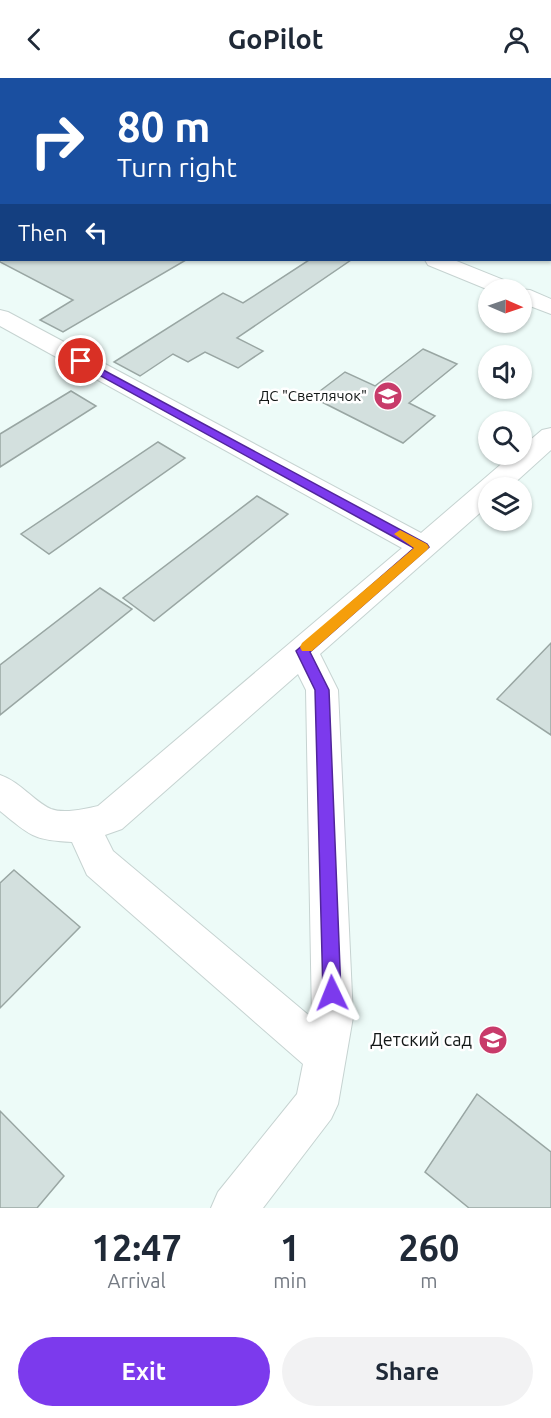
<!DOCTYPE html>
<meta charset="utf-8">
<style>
body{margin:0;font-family:Ubuntu,sans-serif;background:#f2f2f3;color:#1f2937;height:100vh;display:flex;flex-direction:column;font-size:22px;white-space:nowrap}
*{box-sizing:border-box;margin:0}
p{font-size:20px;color:#747a83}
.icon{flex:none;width:33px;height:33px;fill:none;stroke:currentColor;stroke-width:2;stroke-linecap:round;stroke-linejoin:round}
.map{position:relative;height:1130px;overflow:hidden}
.sheet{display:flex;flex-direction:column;background:#fff;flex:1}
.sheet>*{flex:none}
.guide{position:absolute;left:0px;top:0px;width:552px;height:183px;box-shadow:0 2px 4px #0004;background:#1a4fa0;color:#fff;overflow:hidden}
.needle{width:39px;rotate:92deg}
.tools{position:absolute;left:478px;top:201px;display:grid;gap:12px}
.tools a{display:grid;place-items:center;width:54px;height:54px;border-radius:50%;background:#fff;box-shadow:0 2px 4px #0004;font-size:30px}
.pin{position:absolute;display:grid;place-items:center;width:51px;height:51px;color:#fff;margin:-26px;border:3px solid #fff;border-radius:50%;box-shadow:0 2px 6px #0007}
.me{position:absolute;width:66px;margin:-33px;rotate:358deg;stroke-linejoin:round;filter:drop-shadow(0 0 4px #0008)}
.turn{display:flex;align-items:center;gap:21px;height:126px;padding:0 18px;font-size:27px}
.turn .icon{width:78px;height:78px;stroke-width:2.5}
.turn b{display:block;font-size:42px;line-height:51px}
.then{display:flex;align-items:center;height:57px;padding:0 18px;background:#0003;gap:12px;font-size:22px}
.eta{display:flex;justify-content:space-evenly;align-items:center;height:102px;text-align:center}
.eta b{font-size:36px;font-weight:600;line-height:42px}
.primary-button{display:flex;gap:12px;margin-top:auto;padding:12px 18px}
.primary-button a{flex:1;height:69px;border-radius:36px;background:#7c3aed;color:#fff;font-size:24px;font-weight:600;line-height:69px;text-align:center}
.primary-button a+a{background:#f2f2f3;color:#1f2937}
header{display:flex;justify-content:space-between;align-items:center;height:78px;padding:0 18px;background:#fff;font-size:27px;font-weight:600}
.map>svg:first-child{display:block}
.green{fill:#79ded1}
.building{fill:#d3e0de;stroke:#99a6a3;stroke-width:1.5}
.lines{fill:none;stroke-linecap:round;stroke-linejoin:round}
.minor-casing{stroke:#c6d3d1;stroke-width:2}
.path{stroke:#a8b3b0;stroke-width:2;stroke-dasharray:3 1.5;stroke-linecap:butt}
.minor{fill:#fff;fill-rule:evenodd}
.route{fill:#7c3aed;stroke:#51269a;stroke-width:1.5}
.slow{fill:#f59e0b}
.labels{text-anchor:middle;stroke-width:5;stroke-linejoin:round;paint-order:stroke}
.poi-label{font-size:15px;fill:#121716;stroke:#fff;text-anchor:end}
.near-poi-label{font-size:18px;fill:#121716;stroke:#fff;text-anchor:end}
</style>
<header><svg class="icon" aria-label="back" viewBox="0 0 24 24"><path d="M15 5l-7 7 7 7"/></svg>GoPilot<svg class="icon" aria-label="person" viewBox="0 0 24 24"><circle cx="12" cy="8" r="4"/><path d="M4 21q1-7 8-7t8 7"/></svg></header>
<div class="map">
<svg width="551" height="1130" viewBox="0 0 551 1130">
<rect width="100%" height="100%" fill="#edfbf8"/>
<path class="green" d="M206 0H551V99L550 2 203 1Z"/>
<path class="building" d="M0 182H186L63 254 40 242 73 222 0 184Z
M309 182H351L237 260 263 273 238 290 205 274 188 284 173 276 140 298 114 284 223 215 243 225Z
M423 271 457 286 409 325 435 338 403 365 312 319 345 294 375 308Z
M71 313 96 328 0 389V356Z
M158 364 185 380 49 476 21 456Z
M257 418 288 436 154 543 123 520Z
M100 510 132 531 0 637V587Z
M551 565V657L497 621Z
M14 792 80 849 0 930V805Z
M477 1016 551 1074V1130H469L425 1094Z
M0 1033 64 1098 37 1130H0Z"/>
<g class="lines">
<g class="minor-casing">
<path id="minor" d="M0 0H13L14 2H2V6Z
M129 0H148L128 2Z
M2 56V68L0 69V57Z
M425 182H454L516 207 519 211 530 212 551 221V236L522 225V212H489L428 187Z
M0 232 8 234 421 455 513 376H522V369L542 352 551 350V372L509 410H489V427L320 576 338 612 353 939 338 1026 331 1041 263 1130H211L218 1114 297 1016 303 986 87 797 72 764C32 762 30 757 0 733V697C21 704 33 723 51 731 64 736 85 731 98 728L402 470 0 248ZM298 596 306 612 312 940 113 773 105 757 122 751Z"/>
</g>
<path class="path" d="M342 0 344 2
M389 0 393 2
M192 2 195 0
M294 2 298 0
M516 2 519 0"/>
<use href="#minor" class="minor"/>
</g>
<path class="route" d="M81 280 427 466 429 469 310 574 329 612 341 915 338 921 332 924 326 921 323 915 315 612 296 573 414 470 77 285 75 283Z"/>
<path class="slow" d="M400 452 427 466 429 469 427 472 312 573H302L300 569 302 565 414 470 394 456Z"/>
<defs>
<g id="school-disc" transform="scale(1.5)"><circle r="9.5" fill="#c83b6a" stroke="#fff"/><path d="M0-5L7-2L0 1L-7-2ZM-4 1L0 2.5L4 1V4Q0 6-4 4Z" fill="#fff"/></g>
</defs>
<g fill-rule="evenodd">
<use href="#school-disc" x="388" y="318"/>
<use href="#school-disc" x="493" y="962"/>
</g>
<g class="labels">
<g class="poi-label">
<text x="367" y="323">ДС "Светлячок"</text>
</g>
<g class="near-poi-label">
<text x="472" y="968">Детский сад</text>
</g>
</g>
</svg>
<div class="tools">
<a><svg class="needle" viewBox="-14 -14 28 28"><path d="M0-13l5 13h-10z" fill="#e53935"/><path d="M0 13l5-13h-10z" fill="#747a83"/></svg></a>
<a><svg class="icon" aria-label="sound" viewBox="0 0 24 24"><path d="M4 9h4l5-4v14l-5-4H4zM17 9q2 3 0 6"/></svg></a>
<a><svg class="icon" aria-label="search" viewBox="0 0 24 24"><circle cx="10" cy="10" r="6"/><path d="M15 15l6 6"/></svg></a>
<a><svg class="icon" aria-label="layers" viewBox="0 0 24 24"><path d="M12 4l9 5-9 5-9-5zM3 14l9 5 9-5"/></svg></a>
</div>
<div class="pin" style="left:81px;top:283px;background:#d93025"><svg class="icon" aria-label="arrive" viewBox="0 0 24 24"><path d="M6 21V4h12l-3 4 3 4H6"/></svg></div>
<svg class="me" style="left:332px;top:915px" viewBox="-20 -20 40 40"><path d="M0-17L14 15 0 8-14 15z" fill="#7c3aed" stroke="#fff" stroke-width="4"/></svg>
<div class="guide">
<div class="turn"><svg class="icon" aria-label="right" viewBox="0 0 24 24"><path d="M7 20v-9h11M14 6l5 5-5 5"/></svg><div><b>80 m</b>Turn right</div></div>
<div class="then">Then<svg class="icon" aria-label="left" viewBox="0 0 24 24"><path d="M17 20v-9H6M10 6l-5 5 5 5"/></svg></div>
</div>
</div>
<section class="sheet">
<div class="eta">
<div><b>12:47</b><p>Arrival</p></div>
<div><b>1</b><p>min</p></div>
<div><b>260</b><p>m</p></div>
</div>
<div class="primary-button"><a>Exit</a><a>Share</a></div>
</section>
